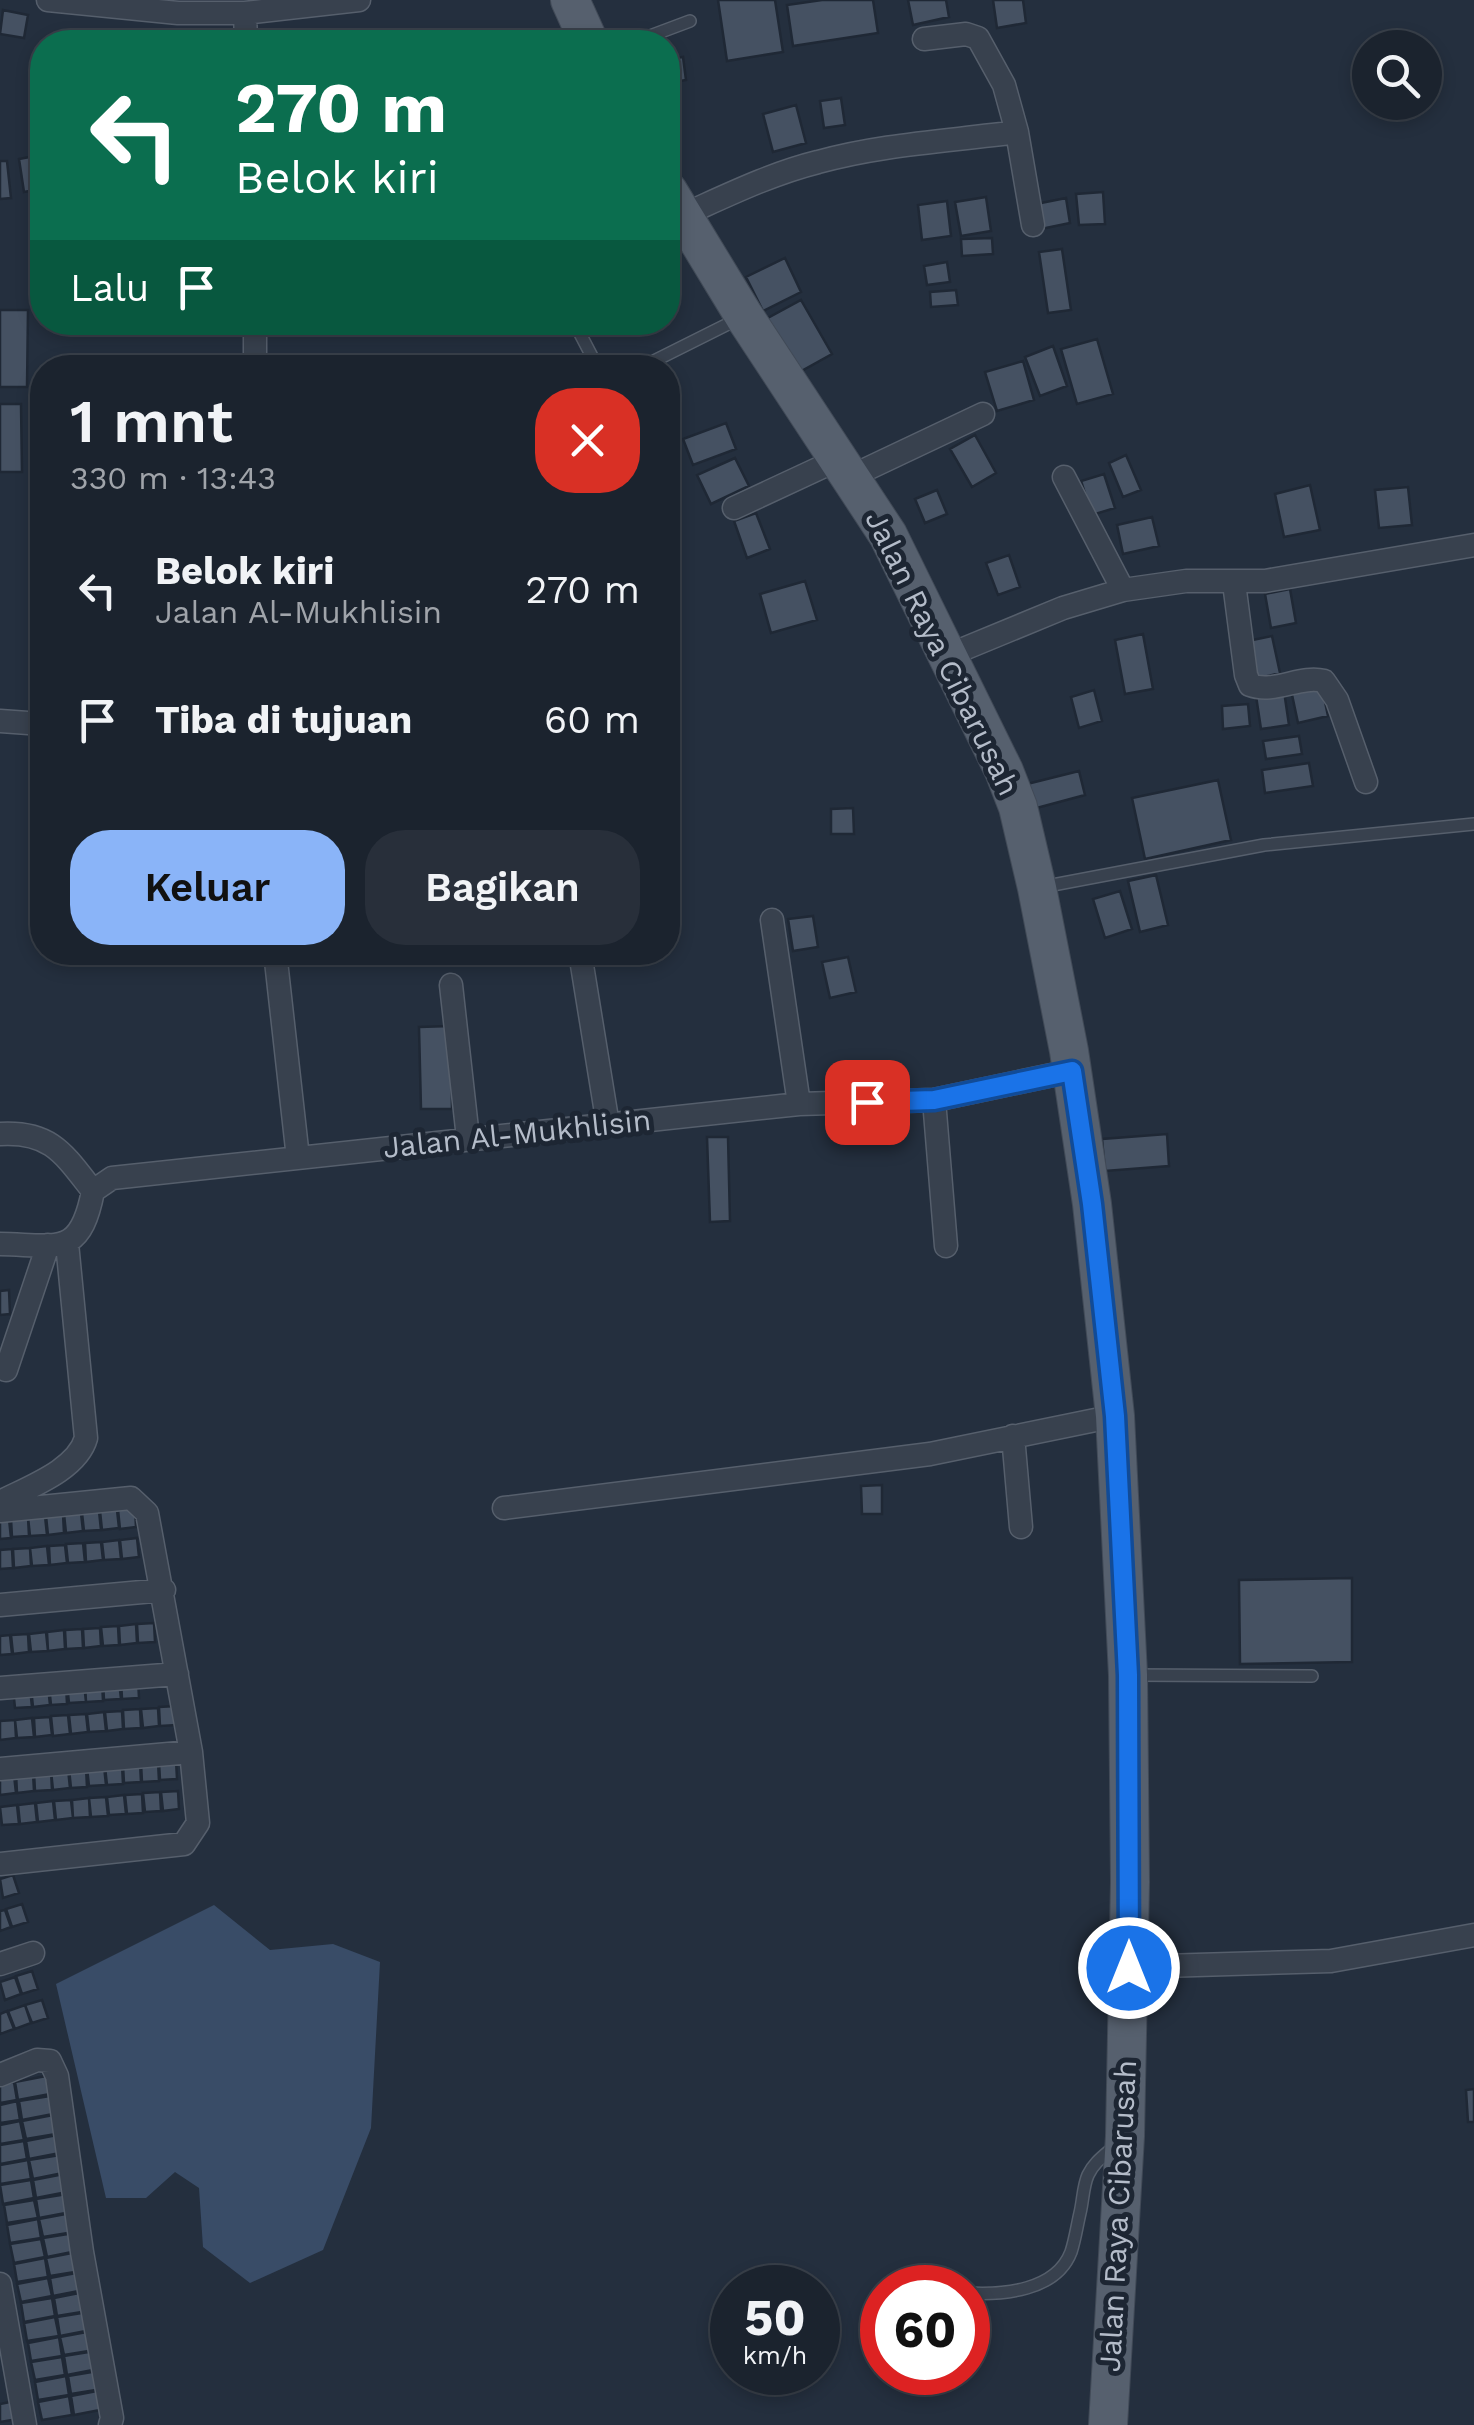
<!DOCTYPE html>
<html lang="id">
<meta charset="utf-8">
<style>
body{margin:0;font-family:"Work Sans",sans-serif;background:#282f3a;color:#f1f3f6;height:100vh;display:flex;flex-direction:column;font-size:38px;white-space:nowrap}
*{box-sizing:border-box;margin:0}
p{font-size:32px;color:#a0a4aa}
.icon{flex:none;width:55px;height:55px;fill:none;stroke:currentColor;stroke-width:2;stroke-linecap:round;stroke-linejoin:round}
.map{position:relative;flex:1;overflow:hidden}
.panel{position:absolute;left:30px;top:355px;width:650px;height:610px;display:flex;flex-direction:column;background:#1b232e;border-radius:40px;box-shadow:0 5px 15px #0003,0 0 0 2px #39404a}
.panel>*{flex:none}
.banner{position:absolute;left:30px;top:30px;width:650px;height:305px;border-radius:40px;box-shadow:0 5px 15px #0003,0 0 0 2px #39404a;background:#0b6e4f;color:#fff;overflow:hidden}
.buttons{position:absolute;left:1352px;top:30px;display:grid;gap:20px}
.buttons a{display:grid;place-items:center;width:90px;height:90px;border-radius:50%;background:#1b232e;box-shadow:0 5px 15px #0003,0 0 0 2px #39404a;font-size:50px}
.speed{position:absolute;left:710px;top:2265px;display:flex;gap:20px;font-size:50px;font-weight:700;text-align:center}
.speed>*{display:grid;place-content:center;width:130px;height:130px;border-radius:50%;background:#1b232e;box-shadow:0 5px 15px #0003,0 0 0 2px #39404a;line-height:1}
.speed small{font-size:25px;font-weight:400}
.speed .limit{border:15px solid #d22;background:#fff;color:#111}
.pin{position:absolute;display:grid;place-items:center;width:85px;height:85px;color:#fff;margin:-42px;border-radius:20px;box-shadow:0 5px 15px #0006}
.me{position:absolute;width:110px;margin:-55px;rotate:0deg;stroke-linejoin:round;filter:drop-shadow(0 0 8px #0008)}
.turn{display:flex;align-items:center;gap:35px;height:210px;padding:0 40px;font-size:45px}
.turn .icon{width:130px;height:130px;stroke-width:2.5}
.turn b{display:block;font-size:70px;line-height:85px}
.then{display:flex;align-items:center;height:95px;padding:0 40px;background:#0003;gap:20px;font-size:38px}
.round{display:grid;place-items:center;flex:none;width:105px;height:105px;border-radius:40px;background:#282f3a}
.headline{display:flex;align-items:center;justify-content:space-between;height:170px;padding:0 40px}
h1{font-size:60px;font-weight:600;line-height:75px}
.button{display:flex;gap:20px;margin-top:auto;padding:20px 40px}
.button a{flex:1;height:115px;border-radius:40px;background:#8ab4f8;color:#111;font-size:40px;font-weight:600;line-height:115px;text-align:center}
.button a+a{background:#282f3a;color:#f1f3f6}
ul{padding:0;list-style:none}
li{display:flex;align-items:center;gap:30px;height:130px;padding:0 40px}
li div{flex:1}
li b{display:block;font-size:38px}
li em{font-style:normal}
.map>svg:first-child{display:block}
.water{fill:#394c67}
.building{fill:#455162;stroke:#1f2835;stroke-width:2.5}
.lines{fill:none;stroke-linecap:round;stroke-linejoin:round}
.service-casing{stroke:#565f6c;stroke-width:14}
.minor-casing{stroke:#565f6c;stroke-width:25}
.primary-casing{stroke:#414a57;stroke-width:40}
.service{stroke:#38414e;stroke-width:11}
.minor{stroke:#38414e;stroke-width:22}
.primary{stroke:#56606e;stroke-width:38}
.route-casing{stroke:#114b97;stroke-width:25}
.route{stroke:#1a73e8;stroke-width:18}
.labels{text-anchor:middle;stroke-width:10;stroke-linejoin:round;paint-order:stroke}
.street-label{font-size:30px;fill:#b4bcc9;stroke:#1d2633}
</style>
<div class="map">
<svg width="1474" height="2425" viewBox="0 0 1474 2425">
<rect width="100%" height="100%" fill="#242f3e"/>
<path class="water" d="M214 1905 270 1950 333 1944 380 1962 371 2128 323 2250 250 2283 203 2247 199 2188 175 2172 146 2198H106L56 1984Z"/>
<path class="building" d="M718 0H775L783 52 727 61Z
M822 0H873L878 33 793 46 787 5Z
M908 0H946L949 17 913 25Z
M993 0H1023L1026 23 997 28Z
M3 10 28 15 24 38 0 34Z
M683 57 686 80 668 83V59Z
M841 98 845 125 824 128 820 101Z
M796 105 806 143 773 152 763 114Z
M35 156 40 189 24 192 19 159Z
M0 161H7L11 198 0 199Z
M1103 192 1105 224 1079 225 1076 194Z
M986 197 991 231 961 236 955 202Z
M1066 198 1070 223 1041 229 1036 204Z
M947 201 951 236 922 240 918 205Z
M992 238 993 254 962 256 961 239Z
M1062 249 1071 310 1048 313 1039 252Z
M785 258 801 292 763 311 746 277Z
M947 262 950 282 927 285 924 266Z
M956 290 958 305 931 307 930 292Z
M801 300 832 354 796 374 766 319Z
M0 310H28L27 387H0Z
M1097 339 1113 394 1077 404 1061 349Z
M1053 346 1067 386 1040 396 1025 357Z
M1023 361 1034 400 997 411 985 372Z
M0 404H21L22 472H0Z
M726 423 736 449 693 465 683 439Z
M975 435 996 473 972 487 950 449Z
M1126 455 1141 490 1123 497 1109 463Z
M735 458 749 486 711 504 697 475Z
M1104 474 1115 508 1092 515 1081 481Z
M1310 485 1320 530 1284 537 1275 494Z
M1408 487 1412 525 1379 528 1375 490Z
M937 490 947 514 925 523 915 499Z
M756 513 770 549 747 558 734 521Z
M1152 517 1159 546 1123 554 1117 525Z
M1009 555 1020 587 998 595 986 563Z
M805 581 817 620 771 633 760 594Z
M1290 589 1296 623 1271 628 1265 594Z
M1143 634 1153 689 1125 694 1115 640Z
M1272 636 1280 673 1251 680 1243 642Z
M1321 683 1328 716 1298 723 1291 690Z
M1094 690 1102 721 1079 728 1071 697Z
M1284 691 1289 725 1261 729 1256 696Z
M1248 704 1250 726 1223 729 1222 706Z
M1299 736 1302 754 1266 759 1263 741Z
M1309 763 1313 786 1265 793 1262 770Z
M1079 771 1085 795 1033 809 1027 784Z
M1218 780 1231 840 1145 859 1132 798Z
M853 808 854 834H831V809Z
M1156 875 1168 925 1140 932 1128 881Z
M1120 891 1132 929 1105 938 1093 899Z
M813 916 818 947 793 951 788 919Z
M848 957 856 992 830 998 822 962Z
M451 1026 452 1109H421L419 1027Z
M1167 1134 1169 1166 1105 1171 1102 1139Z
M707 1137H728L730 1221 710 1222Z
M9 1290 10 1314 0 1315V1291Z
M882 1485V1514H862L861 1486Z
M135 1508 136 1527 120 1529 118 1510Z
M117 1510 119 1528 102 1530 100 1511Z
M99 1511 101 1530 84 1531 82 1513Z
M81 1513 83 1531 66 1533 64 1514Z
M63 1514 64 1533 48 1535 46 1516Z
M45 1516 47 1535 30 1536 28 1517Z
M28 1517 29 1536 12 1537 11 1519Z
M9 1519 11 1538 0 1539V1520Z
M137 1538 139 1557 122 1559 120 1540Z
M119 1540 121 1559 104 1560 102 1542Z
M101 1542 103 1560 86 1562 85 1543Z
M83 1543 85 1562 68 1563 66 1544Z
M65 1545 67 1563 50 1565 49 1546Z
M47 1546 49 1565 32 1566 30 1548Z
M30 1548 31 1566 14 1568 13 1549Z
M12 1549 13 1568 0 1569V1550Z
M1352 1578V1662L1240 1664 1239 1580Z
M154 1623 155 1642 138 1643 137 1624Z
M136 1624 137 1643 120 1645 119 1626Z
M118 1626 119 1645 103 1646 101 1627Z
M100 1628 101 1646 84 1648 83 1629Z
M82 1629 83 1648 66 1649 65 1630Z
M64 1630 65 1649 48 1651 47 1632Z
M46 1632 48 1651 31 1652 29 1634Z
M28 1634 29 1652 13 1654 11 1635Z
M10 1635 12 1654 0 1655V1636Z
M138 1679 139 1698 122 1699 121 1680Z
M119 1680 121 1699 104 1700 103 1682Z
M102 1682 103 1701 86 1702 85 1683Z
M84 1683 86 1702 69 1703 67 1685Z
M66 1685 67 1704 51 1705 49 1686Z
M48 1686 50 1705 33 1707 31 1688Z
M30 1688 32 1707 15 1708 13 1689Z
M176 1706 177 1725 160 1726 159 1707Z
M158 1708 159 1726 143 1728 141 1709Z
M140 1709 141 1728 124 1729 123 1710Z
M122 1711 123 1729 107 1731 105 1712Z
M104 1712 106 1731 89 1732 87 1714Z
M86 1714 88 1732 71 1734 69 1715Z
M68 1715 70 1734 53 1736 51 1716Z
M50 1717 52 1735 35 1737 34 1718Z
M32 1718 34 1737 17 1738 15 1720Z
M15 1720 16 1738 0 1740V1721Z
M176 1760 177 1779 160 1780 159 1762Z
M158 1762 159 1781 142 1782 141 1763Z
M140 1763 141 1782 124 1783 123 1765Z
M122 1765 123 1784 107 1785 105 1767Z
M104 1766 106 1785 89 1786 87 1768Z
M86 1768 87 1787 71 1788 69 1769Z
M68 1769 70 1788 53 1790 51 1771Z
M51 1771 52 1790 35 1791 34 1773Z
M33 1773 34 1791 17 1793 16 1774Z
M14 1775 16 1793 0 1795V1776Z
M178 1791 179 1809 163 1811 161 1792Z
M160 1792 161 1811 145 1812 143 1793Z
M142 1794 143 1813 127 1814 125 1795Z
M124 1795 126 1814 109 1815 107 1797Z
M106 1797 108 1816 91 1817 89 1798Z
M89 1798 90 1817 73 1818 72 1800Z
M71 1800 73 1818 56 1820 54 1801Z
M53 1801 55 1820 38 1822 36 1803Z
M35 1803 37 1822 20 1824 18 1805Z
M17 1805 19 1824 2 1825 0 1807Z
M13 1875 19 1893 3 1898 0 1879Z
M22 1904 28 1922 12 1927 6 1909Z
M5 1910 11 1927 0 1931V1911Z
M32 1971 38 1989 22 1994 16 1976Z
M15 1977 21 1994 5 2000 0 1982Z
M42 2000 48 2018 32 2023 25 2005Z
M25 2005 31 2023 15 2029 8 2011Z
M7 2011 14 2029 0 2034V2014Z
M46 2076 50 2094 18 2100 15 2082Z
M14 2082 17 2100 0 2103V2084Z
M1474 2089V2122H1468L1466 2090Z
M50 2096 53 2114 22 2120 19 2101Z
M17 2101 20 2120 0 2123V2105Z
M53 2115 56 2134 26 2139 22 2121Z
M20 2121 24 2140 0 2144V2125Z
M57 2135 60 2153 29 2159 26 2141Z
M24 2141 27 2159 0 2164V2145Z
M60 2155 63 2173 33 2179 29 2160Z
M28 2160 31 2179 0 2184V2165Z
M64 2174 67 2192 36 2198 33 2180Z
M31 2180 34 2198 3 2204 0 2185Z
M67 2194 71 2212 39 2218 36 2199Z
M34 2200 38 2218 7 2223 4 2205Z
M71 2213 74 2232 43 2237 39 2219Z
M38 2219 41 2238 10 2243 7 2225Z
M74 2233 77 2251 47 2257 43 2238Z
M41 2239 45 2257 14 2263 10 2244Z
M77 2252 81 2271 50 2276 46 2258Z
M45 2258 48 2277 17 2282 14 2264Z
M81 2272 84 2290 53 2296 50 2278Z
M48 2278 52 2296 21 2302 17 2284Z
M84 2292 88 2311 57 2316 54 2298Z
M52 2298 55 2316 24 2322 21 2303Z
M88 2312 91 2330 60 2336 57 2317Z
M55 2317 59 2336 27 2341 24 2323Z
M92 2331 95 2350 64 2355 60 2337Z
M59 2337 62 2356 31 2361 28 2343Z
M95 2351 98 2369 67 2375 64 2356Z
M62 2357 65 2375 35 2380 31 2362Z
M98 2371 102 2389 71 2394 68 2376Z
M66 2376 69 2395 38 2400 35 2382Z
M102 2390 105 2409 74 2415 71 2396Z
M69 2396 72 2415 42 2420 38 2402Z
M15 2401 18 2419 0 2422V2404Z"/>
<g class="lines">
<g class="service-casing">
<path id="service" d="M634 42 690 21
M668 252 691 241
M574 322 598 368
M640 368 740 318
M1042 887 1264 845 1474 824
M1132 1675 1312 1676
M907 2287 914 2288
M968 2293C1003 2295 1056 2291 1071 2252 1075 2240 1077 2226 1080 2213 1083 2201 1083 2186 1088 2175 1094 2162 1105 2155 1115 2146"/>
</g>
<g class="minor-casing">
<path id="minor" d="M48 0 178 13H245L359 0
M245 13 246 42
M924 39 966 34 978 38 1004 85 1017 132
M681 216C726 196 770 174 818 162 882 144 951 141 1017 132L1033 225
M255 368V322
M850 477 983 414
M1064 477 1123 590
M734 508 837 460
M1234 583 1246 675 1250 685C1275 694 1300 675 1324 681L1337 700 1366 782
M949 655 1063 608 1123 590 1186 581H1265L1474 545
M0 721 42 724
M772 920 799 1104
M275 952 298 1158
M581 959 608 1125
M451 985 468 1138
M934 1100 946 1246
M0 1134C51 1131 64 1154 93 1191
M0 1244C58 1245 80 1258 93 1191L112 1178 799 1104 934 1100 1071 1071
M6 1370 48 1245
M1013 1436 1021 1527
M0 1502C29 1487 77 1470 86 1438L67 1243
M504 1508 930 1454 1115 1416
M0 1511 131 1498 147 1513 191 1752 198 1823 184 1844 0 1864
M0 1605 164 1590
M0 1688 177 1674
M0 1769 191 1752
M0 1964 33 1953
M1129 1967 1331 1961 1474 1935
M0 2075 37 2060 50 2061 57 2076 82 2252 112 2418 110 2425
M0 2284 25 2425"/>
</g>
<g class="primary-casing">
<path id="primary" d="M570 0 589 42
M668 191 744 316 888 535 1004 771 1018 807 1037 888 1069 1051 1092 1204 1115 1416 1128 1675 1130 1882 1125 2136 1108 2425"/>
</g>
<use href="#service" class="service"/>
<use href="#minor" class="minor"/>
<use href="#primary" class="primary"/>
</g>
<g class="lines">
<g class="route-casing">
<path id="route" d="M867 1102 934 1100 1072 1071 1092 1204 1115 1416 1128 1675 1129 1968"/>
</g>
<use href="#route" class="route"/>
</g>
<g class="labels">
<g class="street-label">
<text transform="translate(942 653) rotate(64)" y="10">Jalan Raya Cibarusah</text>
<text transform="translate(517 1134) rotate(-6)" y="10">Jalan Al-Mukhlisin</text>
<text transform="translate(1118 2216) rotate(-87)" y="10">Jalan Raya Cibarusah</text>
</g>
</g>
</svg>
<div class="buttons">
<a><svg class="icon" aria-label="search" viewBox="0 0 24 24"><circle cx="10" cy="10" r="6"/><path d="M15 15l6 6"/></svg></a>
</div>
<div class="speed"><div>50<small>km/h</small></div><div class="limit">60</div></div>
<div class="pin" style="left:867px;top:1102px;background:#d93025"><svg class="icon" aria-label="arrive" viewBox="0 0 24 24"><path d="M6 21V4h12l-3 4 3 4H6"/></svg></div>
<svg class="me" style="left:1129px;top:1968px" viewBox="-20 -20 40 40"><circle r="17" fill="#1a73e8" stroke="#fff" stroke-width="3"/><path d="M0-11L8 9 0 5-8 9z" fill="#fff"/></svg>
<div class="banner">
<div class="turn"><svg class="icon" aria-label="left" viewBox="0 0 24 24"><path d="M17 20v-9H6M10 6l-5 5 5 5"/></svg><div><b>270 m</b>Belok kiri</div></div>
<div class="then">Lalu<svg class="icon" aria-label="arrive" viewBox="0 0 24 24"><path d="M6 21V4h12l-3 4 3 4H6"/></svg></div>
</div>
<section class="panel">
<div class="headline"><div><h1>1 mnt</h1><p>330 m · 13:43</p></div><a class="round" style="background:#d93025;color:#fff"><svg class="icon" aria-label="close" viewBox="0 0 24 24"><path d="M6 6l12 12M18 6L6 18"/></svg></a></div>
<ul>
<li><svg class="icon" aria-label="left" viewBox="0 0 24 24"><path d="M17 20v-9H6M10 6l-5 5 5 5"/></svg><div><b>Belok kiri</b><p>Jalan Al-Mukhlisin</p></div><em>270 m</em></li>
<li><svg class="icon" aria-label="arrive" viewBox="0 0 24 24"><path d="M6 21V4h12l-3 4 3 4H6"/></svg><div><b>Tiba di tujuan</b></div><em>60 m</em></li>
</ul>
<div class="button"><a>Keluar</a><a>Bagikan</a></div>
</section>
</div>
